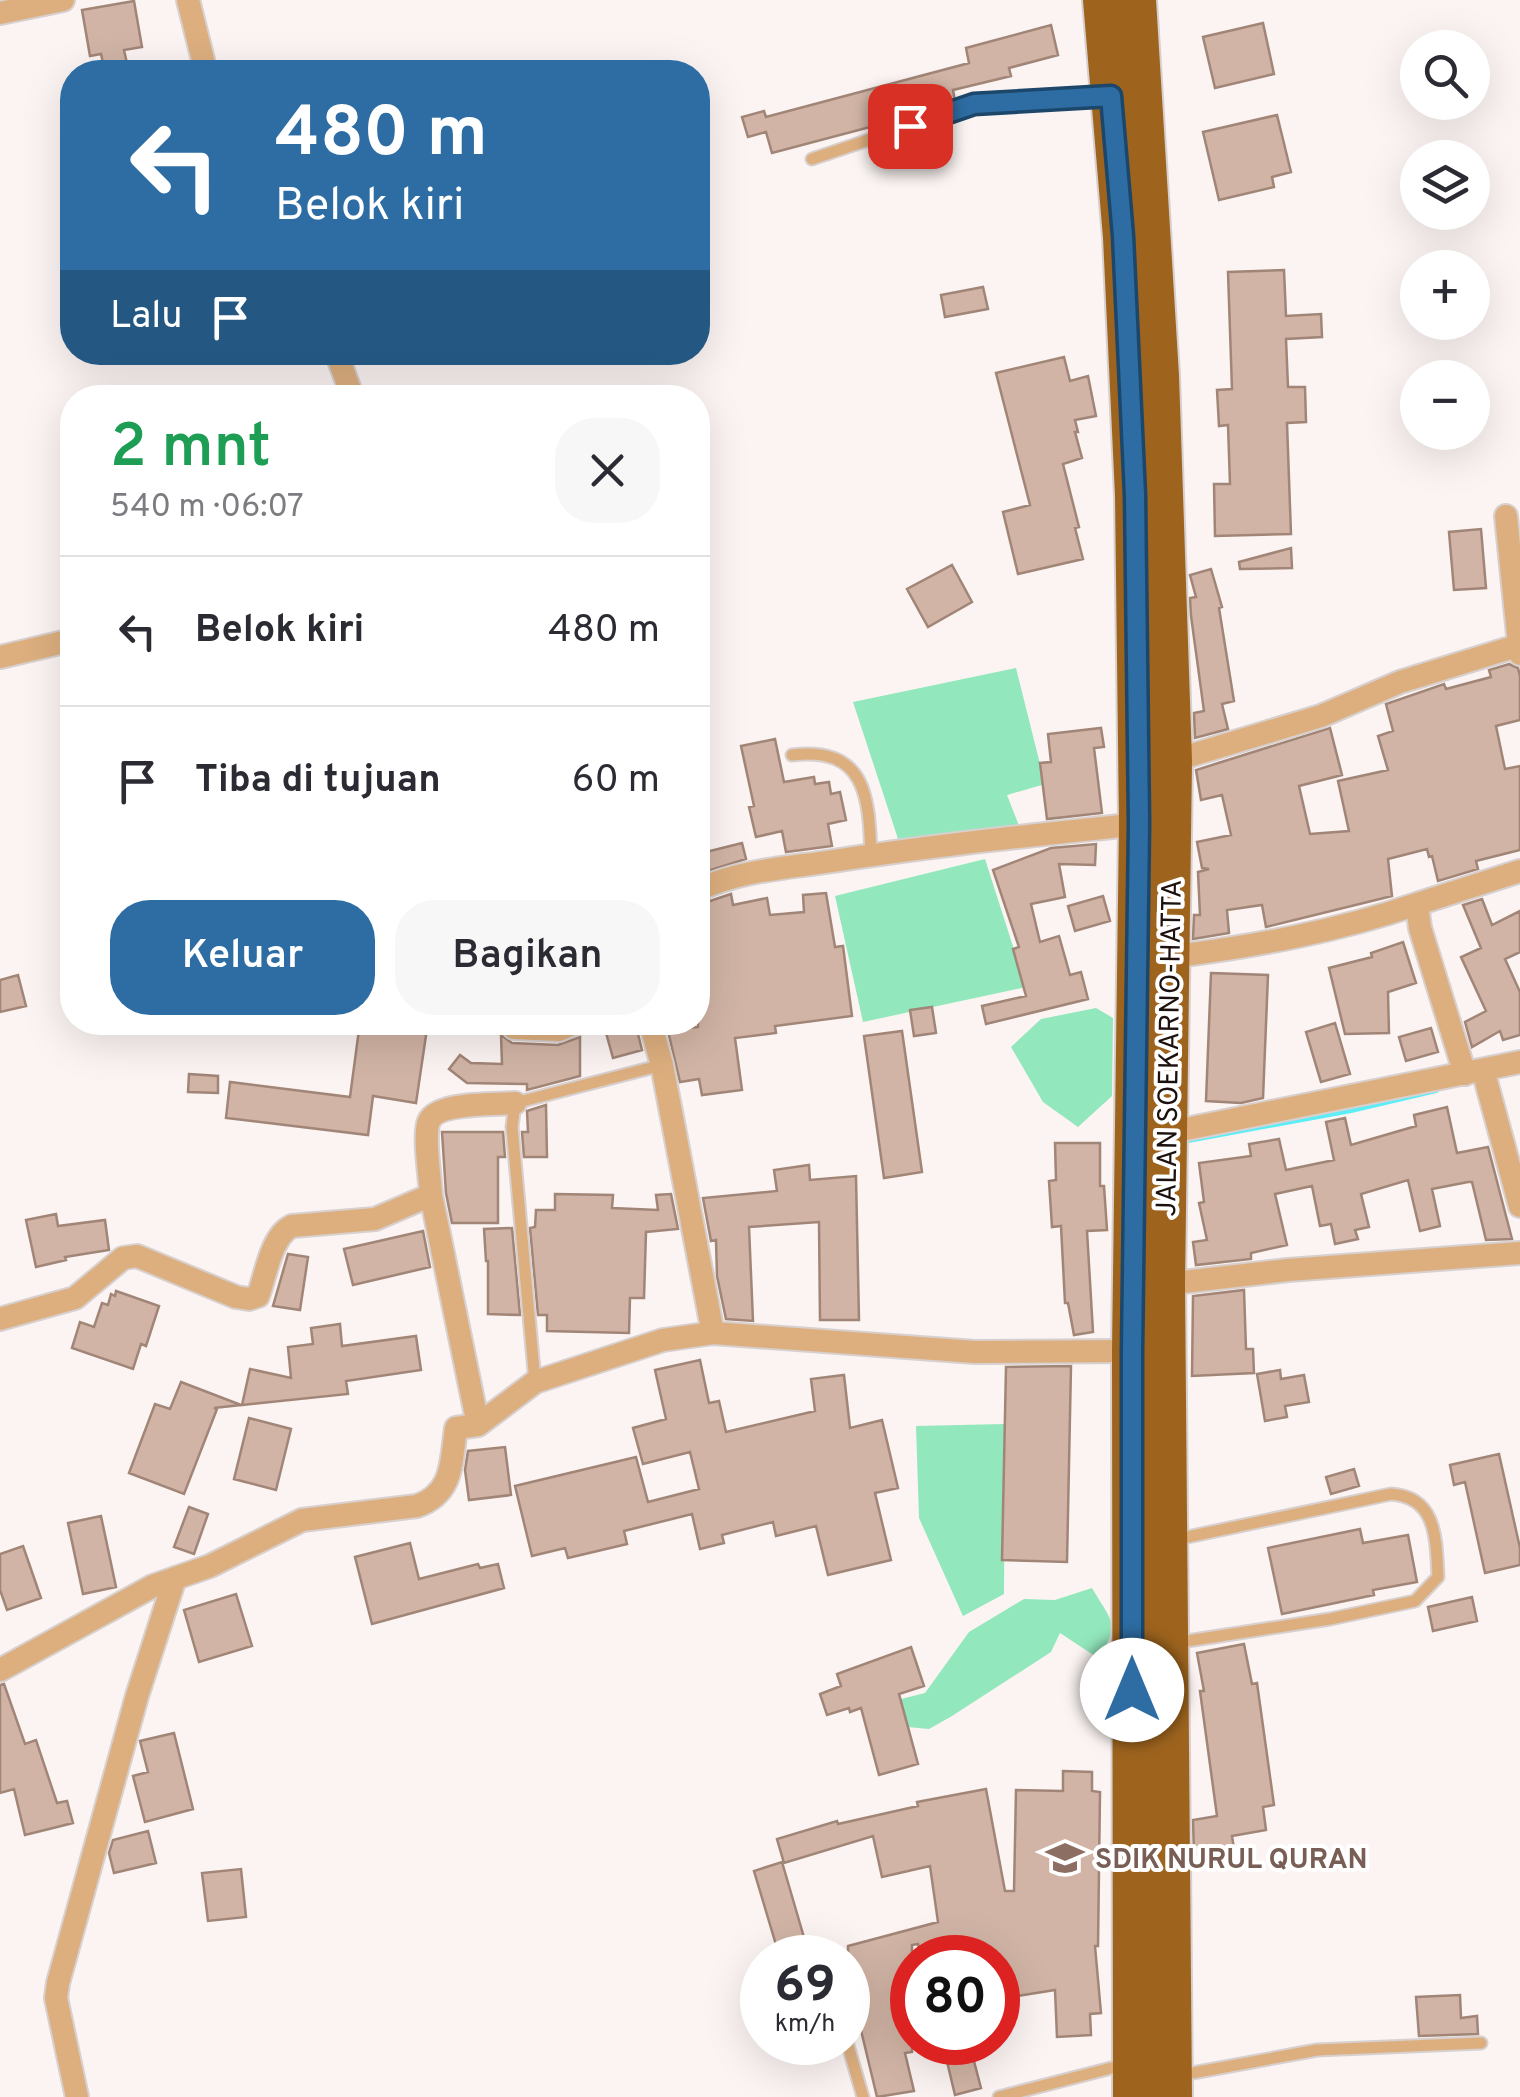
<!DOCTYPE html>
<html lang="id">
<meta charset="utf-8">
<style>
body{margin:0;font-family:Overpass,sans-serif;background:#f7f7f7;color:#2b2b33;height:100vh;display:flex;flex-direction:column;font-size:38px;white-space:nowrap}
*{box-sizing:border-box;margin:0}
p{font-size:32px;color:#7c7c81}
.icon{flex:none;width:55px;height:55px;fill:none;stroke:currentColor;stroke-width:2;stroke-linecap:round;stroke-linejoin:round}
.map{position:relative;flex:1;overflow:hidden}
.sheet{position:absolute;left:60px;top:385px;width:650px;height:650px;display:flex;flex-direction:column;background:#fff;border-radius:40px;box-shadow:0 10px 40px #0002}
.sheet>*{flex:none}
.guide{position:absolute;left:60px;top:60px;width:650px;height:305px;border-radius:40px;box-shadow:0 10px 40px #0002;background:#2d6da3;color:#fff;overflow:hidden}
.fabs{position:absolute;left:1400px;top:30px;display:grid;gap:20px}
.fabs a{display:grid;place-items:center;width:90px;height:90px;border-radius:50%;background:#fff;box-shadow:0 10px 40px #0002;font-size:50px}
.speed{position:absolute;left:740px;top:1935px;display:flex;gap:20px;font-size:50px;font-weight:700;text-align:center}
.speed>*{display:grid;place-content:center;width:130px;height:130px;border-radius:50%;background:#fff;box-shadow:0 10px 40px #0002;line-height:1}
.speed small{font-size:25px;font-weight:400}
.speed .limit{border:15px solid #d22;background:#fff;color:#111}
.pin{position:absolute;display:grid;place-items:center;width:85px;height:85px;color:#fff;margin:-42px;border-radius:20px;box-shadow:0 5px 15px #0006}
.me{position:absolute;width:110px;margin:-55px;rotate:0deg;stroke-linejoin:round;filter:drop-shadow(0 0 8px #0008)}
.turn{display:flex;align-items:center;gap:35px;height:210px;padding:0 50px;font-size:45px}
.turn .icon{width:130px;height:130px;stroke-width:2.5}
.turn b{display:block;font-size:70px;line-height:85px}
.then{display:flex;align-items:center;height:95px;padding:0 50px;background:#0003;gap:20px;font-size:38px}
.round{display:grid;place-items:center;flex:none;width:105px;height:105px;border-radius:40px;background:#f7f7f7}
.summary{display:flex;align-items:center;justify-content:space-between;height:170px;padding:0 50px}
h1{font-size:60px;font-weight:600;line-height:75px;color:#1e9e55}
.action{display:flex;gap:20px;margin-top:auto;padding:20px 50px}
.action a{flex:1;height:115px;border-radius:40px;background:#2d6da3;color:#fff;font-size:40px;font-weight:600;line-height:115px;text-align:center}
.action a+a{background:#f7f7f7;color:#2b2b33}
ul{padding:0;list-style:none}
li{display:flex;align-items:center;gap:30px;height:150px;padding:0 50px;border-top:2px solid #e1e1e2}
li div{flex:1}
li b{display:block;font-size:38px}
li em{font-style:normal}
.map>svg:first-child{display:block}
.green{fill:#92e7bc}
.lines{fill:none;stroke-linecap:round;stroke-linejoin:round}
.stream{stroke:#5ceef7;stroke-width:6}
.building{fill:#d1b4a5;stroke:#a18577;stroke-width:2.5}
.lane-casing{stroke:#d7d0ce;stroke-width:15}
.street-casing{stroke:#d7d0ce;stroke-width:26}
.highway-casing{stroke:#d7d0ce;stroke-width:44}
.lane{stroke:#ddaf7f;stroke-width:11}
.street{stroke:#ddaf7f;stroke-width:22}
.highway{stroke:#9e641e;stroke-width:40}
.route-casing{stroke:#1d476a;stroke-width:25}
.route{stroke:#2d6da3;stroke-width:18}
.labels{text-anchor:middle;stroke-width:8;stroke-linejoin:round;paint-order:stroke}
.street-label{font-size:28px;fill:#1c110e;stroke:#fff}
.education-label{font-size:28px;font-weight:bold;fill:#785e54;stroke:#fff;text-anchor:start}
</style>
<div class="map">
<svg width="1520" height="2097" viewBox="0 0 1520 2097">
<rect width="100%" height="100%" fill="#fbf4f2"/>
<path class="green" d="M1016 668 1045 784 1007 795 1023 836 902 851 853 702Z
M985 859 1026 987 863 1022 835 896Z
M1096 1008 1113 1018 1112 1096 1078 1127 1043 1102 1011 1047 1041 1019Z
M1005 1424 1004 1594 963 1616 919 1518 916 1426Z
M1092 1588C1111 1621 1122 1624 1098 1658L1060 1633 1051 1652 952 1716 929 1729 908 1727 901 1699 925 1693 969 1632 1024 1599 1055 1600Z"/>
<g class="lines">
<path class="stream" d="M1188 1140 1351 1110 1436 1090"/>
</g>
<path class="building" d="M134 1 142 47 124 50 129 72H105L101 54 90 56 82 10Z
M1263 23 1274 74 1215 88 1203 37Z
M1051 25 1058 55 1009 68 1011 76 953 90 955 101 904 118 772 153 766 132 748 137 742 117 764 111 766 117 969 63 966 48Z
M1277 115 1291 172 1272 177 1274 187 1219 200 1203 132Z
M1284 270 1286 316 1321 314 1322 337 1286 339 1288 387H1305L1306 422 1287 423 1291 534 1215 536 1214 484H1230L1228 425 1219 426 1217 390 1232 389 1228 272Z
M983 287 988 309 945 317 941 295Z
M1064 357 1070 381 1088 376 1096 416 1075 420 1078 432H1075L1082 458 1063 464 1079 527 1075 528 1083 559 1018 574 1003 512 1030 505 996 373Z
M1481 529 1486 588 1454 590 1449 532Z
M1291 548 1292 568 1240 569 1239 562Z
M952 565 972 602 928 627 907 589Z
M1211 569 1222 607 1219 608 1234 701 1222 704 1228 729 1195 738 1194 713 1204 711 1191 616 1190 598 1196 597 1190 575Z
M1509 664 1518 668 1520 676V720L1496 726 1505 769 1520 766V850L1476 861 1478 869 1438 881 1432 856 1429 857 1427 849 1388 859 1392 896 1266 927 1262 905 1227 910 1229 933 1193 939 1194 915H1200L1198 872 1209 869 1202 868 1197 842 1231 835 1222 795 1201 800 1196 770 1330 728 1342 775 1299 786 1310 834 1349 831 1338 781 1388 770 1378 736 1393 731 1386 704 1444 684 1446 689 1491 677 1489 670Z
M1101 728 1104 747 1094 748 1102 813 1047 819 1040 763 1051 762 1048 734Z
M775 739 784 782 814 777 815 784 829 782 831 794 840 792 846 820 828 824 832 846 786 852 782 831 756 837 749 807 754 806 741 746Z
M742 843 746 859 698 874V854Z
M1096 844 1095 865 1059 864 1065 897 1031 904 1040 942 1059 936 1070 975 1081 972 1088 999 986 1024 982 1006 1026 996 1013 949 1019 947 993 870 1051 848Z
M826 893 835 947 843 946 852 1016 775 1026 776 1033 735 1038 742 1090 702 1095 699 1079 680 1082 668 1031 698 1027V905L731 894 733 905 767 898 770 915 804 912 803 895Z
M1103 896 1110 921 1075 931 1068 906Z
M1482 899 1492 925 1520 911V952L1505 959 1520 992V1035L1503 1040 1500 1031 1472 1047 1465 1022 1486 1011 1461 957 1481 948 1463 905Z
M1403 942 1416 983 1388 992 1389 1033 1345 1034 1329 968 1372 957 1371 953Z
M1211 973 1268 975 1263 1098 1241 1103 1206 1101Z
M18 975 26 1006 0 1012V980Z
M932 1007 936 1033 914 1036 910 1010Z
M360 1022H428L416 1103 373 1096 368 1135 226 1118 230 1082 350 1097Z
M603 1022H635L642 1050 613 1058Z
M1335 1023 1350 1074 1321 1082 1306 1032Z
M1431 1028 1438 1052 1406 1061 1399 1037Z
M902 1031 922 1172 884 1178 864 1036Z
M501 1035 512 1043 558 1045 580 1037V1076L527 1090V1084L467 1083 449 1069 460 1055 471 1063 502 1064Z
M189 1074 218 1076V1093L188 1092Z
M546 1105 547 1157H524L522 1132H528L527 1111Z
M1447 1107 1457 1153 1488 1147 1512 1239 1486 1240 1472 1182H1468L1432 1189 1440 1226 1420 1231 1408 1180 1361 1194 1369 1227 1355 1230 1358 1239 1335 1244 1331 1224 1320 1226 1312 1186 1275 1194 1287 1245 1251 1253V1259L1196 1265 1193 1242 1207 1240 1199 1203 1204 1202 1199 1163 1251 1156 1249 1144 1279 1139 1286 1170 1334 1160 1326 1122 1345 1118 1351 1145 1416 1126 1414 1115Z
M442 1132H503L505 1157H498V1223H452L446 1193Z
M1055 1143H1100V1186H1104L1107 1230 1087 1231 1093 1332 1074 1335 1068 1303H1065L1061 1226 1052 1227 1049 1181 1056 1180Z
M809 1165 810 1180 856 1176 859 1320H820L819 1222 749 1227 753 1321 726 1319 717 1276 716 1240 711 1241 703 1198 777 1191 774 1170Z
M555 1194 613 1195 612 1208 658 1210 656 1195 671 1194 678 1229 646 1232 644 1298H630L629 1333 547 1331V1315H538L530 1228 535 1227 536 1210H555Z
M56 1214 58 1226 105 1220 109 1250 65 1257 66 1260 36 1267 26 1220Z
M512 1228 520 1315 488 1314V1261H486L484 1229Z
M423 1231 430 1267 353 1285 344 1249Z
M288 1254 308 1257 300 1310 273 1306Z
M1244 1290 1246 1349H1253L1254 1373 1192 1376 1193 1296Z
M116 1291 159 1306 146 1346 141 1344 133 1369 72 1348 80 1322 94 1327 102 1303 108 1305 111 1294 115 1296Z
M340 1324 342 1346 416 1336 421 1370 346 1381 348 1394 242 1405 250 1369 291 1378 288 1347 313 1344 311 1328Z
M700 1360 709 1403 719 1401 726 1432 815 1411 811 1379 844 1375 850 1428 882 1420 898 1488 875 1493 891 1560 828 1575 816 1526 776 1536 773 1522 722 1535 724 1543 700 1549 692 1514 624 1531 627 1544 568 1558 565 1548 532 1556 515 1486 636 1457 648 1502 699 1489 690 1452 643 1464 633 1428 666 1419 655 1370Z
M1071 1366 1067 1562 1002 1560 1006 1367Z
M1280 1370 1281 1379 1304 1375 1309 1402 1285 1406 1287 1417 1265 1421 1257 1374Z
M181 1382 241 1405 214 1408 217 1409 184 1494 129 1473 155 1404 170 1409Z
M249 1418 291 1429 276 1490 234 1479Z
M505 1447 511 1495 469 1500 465 1470 468 1451Z
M1499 1454 1520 1548V1565L1485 1573 1465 1482 1454 1485 1450 1465Z
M1354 1469 1359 1486 1331 1494 1326 1477Z
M189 1507 208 1514 194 1554 174 1547Z
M101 1516 116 1587 83 1594 68 1523Z
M1360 1529 1363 1543 1408 1535 1417 1582 1373 1590 1374 1595 1282 1614 1268 1548Z
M410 1543 419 1579 478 1564 480 1568 498 1564 504 1588 372 1624 355 1557Z
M23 1546 41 1598 7 1610 0 1590V1554Z
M236 1594 252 1646 199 1662 184 1610Z
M1472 1597 1477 1621 1433 1631 1428 1607Z
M1244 1644 1252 1684 1257 1683 1274 1805 1263 1807 1266 1830 1232 1836 1234 1849 1194 1855 1193 1820 1217 1816 1200 1691H1204L1197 1653Z
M911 1647 924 1686 899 1694 918 1764 879 1775 861 1708 850 1712 849 1708 827 1715 820 1694 841 1686 837 1674Z
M4 1684 25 1744 36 1740 57 1803 67 1801 73 1823 25 1835 14 1789 0 1793V1685Z
M174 1733 193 1809 145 1822 133 1776 148 1772 140 1741Z
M1063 1771 1092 1772V1791L1100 1792 1098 1946H1095L1101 2013 1090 2014 1091 2035 1057 2037 1055 1990 998 1999V1958H922L918 1944 912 1945V2052L905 2053 914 2091 877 2097 848 1976V1946L938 1922 930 1866 882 1877 873 1836 784 1863 777 1839 837 1821 838 1824 918 1806 917 1802 986 1789 1005 1891H1014L1016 1790 1063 1791Z
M148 1831 156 1863 114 1873 109 1853 113 1840Z
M782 1862 810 1958H780L754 1871Z
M241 1869 246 1917 208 1921 202 1873Z
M1460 1995 1461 2018 1477 2016 1478 2034 1419 2036 1416 1997Z
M955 2042H969L981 2088 955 2095 943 2045Z"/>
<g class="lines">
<g class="lane-casing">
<path id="lane" d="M812 159 975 104 1107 96
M792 755C866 746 869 797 871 855
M535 1382 512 1127 515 1103 662 1065
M1173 1540 1391 1494C1437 1497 1436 1539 1438 1577L1415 1601 1330 1619 1174 1643
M847 2042 863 2097
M1176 2076 1317 2050 1481 2043
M999 2097 1123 2065"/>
</g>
<g class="street-casing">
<path id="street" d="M188 0 206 72
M0 13 63 0
M336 352 353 398
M1506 516 1520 654
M0 657 72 640
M1172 761 1321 716 1400 682 1517 646
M698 890C739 870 788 868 833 861 934 845 1037 835 1139 824
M1417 904 1520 871
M1170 957C1255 946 1335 932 1417 904L1420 928 1465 1074
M650 1022 662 1065 713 1333
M514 1028 559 1030 577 1022
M1483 1070 1520 1206
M1166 1133 1520 1062
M431 1195 478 1425
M1165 1284 1288 1270 1520 1253
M0 1319 75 1298 123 1258 137 1256 236 1297 249 1299 258 1296C266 1275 271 1236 292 1226L375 1219 431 1195C430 1175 424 1142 428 1124 433 1101 495 1105 515 1103
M0 1670 153 1586 210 1566 302 1520 417 1506C454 1493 451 1461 456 1428L478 1425 535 1382 663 1340 713 1333 975 1352 1132 1351
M77 2097 56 1998 58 1983 137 1696 175 1578"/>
</g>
<g class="highway-casing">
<path id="highway" d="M1103 0 1123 237 1135 495 1139 824 1132 1351 1133 2097
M1136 0 1159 376 1172 761 1165 1284 1172 2097"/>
</g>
<use href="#lane" class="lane"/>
<use href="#street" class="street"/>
<use href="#highway" class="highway"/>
</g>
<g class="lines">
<g class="route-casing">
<path id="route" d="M910 126 974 104 1111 96 1123 236 1135 495 1139 824 1132 1351V1690"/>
</g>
<use href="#route" class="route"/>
</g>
<defs>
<g id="school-bare" transform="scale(3)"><path d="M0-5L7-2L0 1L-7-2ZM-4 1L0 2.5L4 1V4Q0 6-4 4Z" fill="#8d6e63" stroke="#fff" stroke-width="2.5" paint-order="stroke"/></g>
</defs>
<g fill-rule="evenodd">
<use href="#school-bare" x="1065" y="1858"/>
</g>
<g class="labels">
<g class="street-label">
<text transform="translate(1168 1048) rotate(-89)" y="10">JALAN SOEKARNO-HATTA</text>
</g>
<g class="education-label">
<text x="1095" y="1868">SDIK NURUL QURAN</text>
</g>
</g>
</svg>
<div class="fabs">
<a><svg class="icon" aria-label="search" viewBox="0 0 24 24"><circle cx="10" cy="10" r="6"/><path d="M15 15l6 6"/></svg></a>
<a><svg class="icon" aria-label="layers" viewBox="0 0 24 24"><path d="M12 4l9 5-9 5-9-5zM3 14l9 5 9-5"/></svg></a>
<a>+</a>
<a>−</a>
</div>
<div class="speed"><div>69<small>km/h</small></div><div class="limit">80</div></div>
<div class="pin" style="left:910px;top:126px;background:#d93025"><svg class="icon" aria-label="arrive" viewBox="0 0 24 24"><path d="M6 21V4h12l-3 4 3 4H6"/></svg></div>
<svg class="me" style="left:1132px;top:1690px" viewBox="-20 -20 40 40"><circle r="19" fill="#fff"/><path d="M0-13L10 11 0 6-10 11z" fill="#2d6da3"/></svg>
<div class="guide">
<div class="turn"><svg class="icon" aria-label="left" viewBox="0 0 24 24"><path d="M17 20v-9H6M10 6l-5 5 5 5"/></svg><div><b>480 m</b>Belok kiri</div></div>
<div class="then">Lalu<svg class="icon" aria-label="arrive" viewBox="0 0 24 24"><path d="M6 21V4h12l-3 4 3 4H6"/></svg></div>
</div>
<section class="sheet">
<div class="summary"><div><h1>2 mnt</h1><p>540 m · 06:07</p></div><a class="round"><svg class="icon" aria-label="close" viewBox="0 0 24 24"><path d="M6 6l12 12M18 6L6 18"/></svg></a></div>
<ul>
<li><svg class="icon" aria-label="left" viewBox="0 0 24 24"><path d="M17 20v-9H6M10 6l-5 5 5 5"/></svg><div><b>Belok kiri</b></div><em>480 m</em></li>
<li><svg class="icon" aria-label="arrive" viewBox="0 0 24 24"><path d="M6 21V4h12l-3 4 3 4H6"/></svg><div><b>Tiba di tujuan</b></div><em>60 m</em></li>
</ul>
<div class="action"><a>Keluar</a><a>Bagikan</a></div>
</section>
</div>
